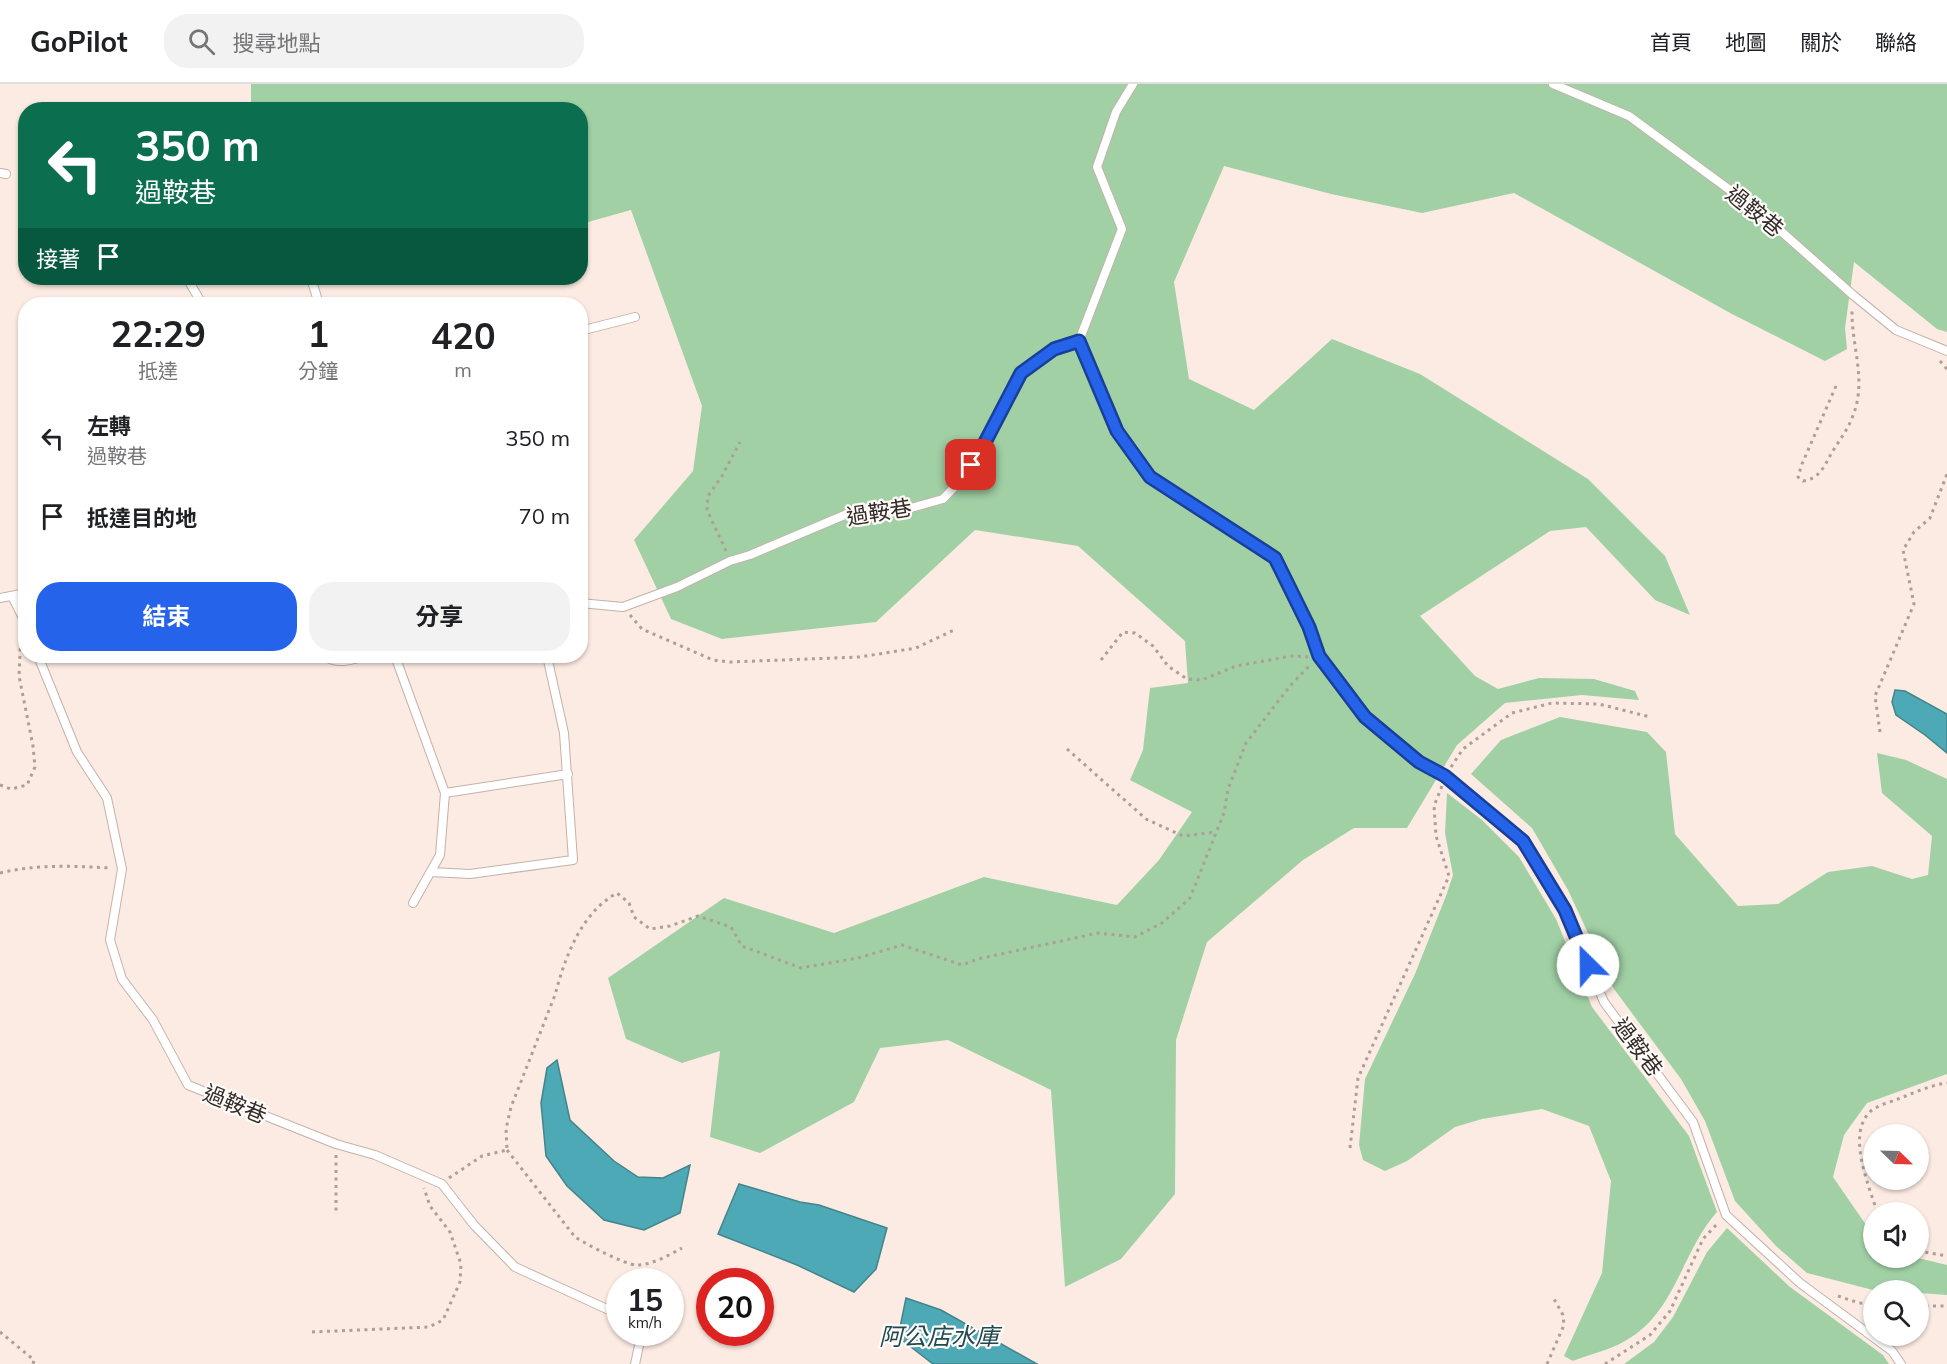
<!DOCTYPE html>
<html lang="zh-TW">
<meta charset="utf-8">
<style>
body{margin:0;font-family:Mulish,"Noto Sans TC",sans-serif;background:#f2f2f2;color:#202124;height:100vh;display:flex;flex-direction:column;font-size:22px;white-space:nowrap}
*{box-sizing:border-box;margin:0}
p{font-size:20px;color:#757577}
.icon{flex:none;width:33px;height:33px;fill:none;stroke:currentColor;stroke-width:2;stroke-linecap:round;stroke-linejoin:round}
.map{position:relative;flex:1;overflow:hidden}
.panel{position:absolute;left:18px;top:213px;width:570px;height:366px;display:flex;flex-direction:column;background:#fff;border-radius:24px;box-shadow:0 2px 4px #0004}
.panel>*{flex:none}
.hud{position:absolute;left:18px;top:18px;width:570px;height:183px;border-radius:24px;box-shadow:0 2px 4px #0004;background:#0b6e4f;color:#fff;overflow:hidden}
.needle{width:39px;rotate:113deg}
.tools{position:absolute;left:1863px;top:1040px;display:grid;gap:12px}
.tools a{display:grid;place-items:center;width:66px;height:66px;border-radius:50%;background:#fff;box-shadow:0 2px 4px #0004;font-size:30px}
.speed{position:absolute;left:606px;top:1184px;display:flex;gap:12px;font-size:30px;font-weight:700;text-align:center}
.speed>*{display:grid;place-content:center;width:78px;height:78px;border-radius:50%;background:#fff;box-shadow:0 2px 4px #0004;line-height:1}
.speed small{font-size:15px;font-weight:400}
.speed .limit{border:9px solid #d22;background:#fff;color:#111}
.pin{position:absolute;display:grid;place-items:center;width:51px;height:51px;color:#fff;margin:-26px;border-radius:12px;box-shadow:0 3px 9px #0006}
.me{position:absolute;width:66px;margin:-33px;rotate:337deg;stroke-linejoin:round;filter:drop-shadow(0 0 4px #0008)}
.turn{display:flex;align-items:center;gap:21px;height:126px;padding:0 18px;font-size:27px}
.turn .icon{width:78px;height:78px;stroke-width:2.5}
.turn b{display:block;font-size:42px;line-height:51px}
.then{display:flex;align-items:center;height:57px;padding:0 18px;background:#0003;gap:12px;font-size:22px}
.eta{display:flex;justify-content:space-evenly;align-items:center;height:102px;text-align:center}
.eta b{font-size:36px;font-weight:700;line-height:42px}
.button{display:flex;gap:12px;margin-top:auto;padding:12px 18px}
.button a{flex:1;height:69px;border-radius:24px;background:#2563eb;color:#fff;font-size:24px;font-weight:700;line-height:69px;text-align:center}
.button a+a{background:#f2f2f2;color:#202124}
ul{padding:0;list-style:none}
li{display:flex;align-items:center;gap:18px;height:78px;padding:0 18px}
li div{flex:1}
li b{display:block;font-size:22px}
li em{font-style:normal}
header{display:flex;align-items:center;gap:36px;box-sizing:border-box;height:84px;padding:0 30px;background:#fff;border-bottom:2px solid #e0e0e0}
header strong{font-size:28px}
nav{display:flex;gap:33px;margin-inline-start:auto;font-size:21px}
.search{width:420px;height:54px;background:#f2f2f2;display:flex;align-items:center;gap:15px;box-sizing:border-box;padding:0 21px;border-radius:24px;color:#757577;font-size:22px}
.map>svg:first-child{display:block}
.green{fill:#a1d0a5}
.water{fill:#4ca9b5;stroke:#44848b;stroke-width:1.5}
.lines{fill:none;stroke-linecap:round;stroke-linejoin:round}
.service-casing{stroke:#c3b2aa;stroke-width:10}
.path{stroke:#ab9f98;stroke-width:3;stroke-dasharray:3 4.5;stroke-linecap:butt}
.service{stroke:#fff;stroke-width:8}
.route-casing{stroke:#184099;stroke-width:15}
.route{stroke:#2563eb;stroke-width:10}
.labels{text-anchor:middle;stroke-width:4.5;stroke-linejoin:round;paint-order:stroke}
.street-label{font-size:22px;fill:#332d29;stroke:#fffbf9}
.water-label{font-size:24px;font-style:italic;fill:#204a50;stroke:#fffbf9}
</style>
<header>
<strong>GoPilot</strong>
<div class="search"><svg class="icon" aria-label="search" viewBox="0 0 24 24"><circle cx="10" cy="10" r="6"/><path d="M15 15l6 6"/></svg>搜尋地點</div>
<nav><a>首頁</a><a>地圖</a><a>關於</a><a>聯絡</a></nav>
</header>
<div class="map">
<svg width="1947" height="1280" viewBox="0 0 1947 1280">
<rect width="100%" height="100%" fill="#fcebe2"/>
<path class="green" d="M251 0H1947V248L1937 245 1854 178 1845 244 1847 265 1825 277 1732 230 1514 109 1422 129 1331 110 1224 82 1174 198 1189 295 1254 326 1332 255 1420 290 1588 395 1665 472 1690 531 1655 516 1586 443 1550 447 1420 532 1475 592 1498 605 1539 594 1594 595 1635 607 1639 616 1582 611 1505 619 1457 661 1407 744H1354L1303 776 1207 858 1176 956 1175 1110 1121 1175 1065 1203 1051 1006 948 956 880 964 854 1018 760 1069 710 1053 720 967 682 979 626 955 608 894 724 814 834 849 984 793 1117 821 1159 776 1192 728 1130 696 1143 666 1150 604 1188 599 1185 557 1078 462 975 446 876 538 722 555 671 535 634 456 693 387 702 322 631 126 581 140 580 26 251 25Z
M1560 633 1647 648 1666 668 1675 750 1738 822 1778 820 1828 788 1872 782 1912 795 1928 791 1932 752 1882 709 1877 669 1906 676 1947 695V990L1867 1019 1844 1051 1833 1093 1873 1151 1874 1173H1914L1947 1181V1211L1919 1209 1918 1206H1873L1807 1189 1776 1162 1735 1117 1705 1037 1681 995 1614 905 1568 806 1532 744 1471 690 1501 656Z
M1447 709 1482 736 1519 773 1556 835 1592 923 1689 1052 1717 1128C1681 1168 1676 1229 1625 1257 1610 1266 1590 1270 1573 1277L1564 1272 1602 1189 1611 1097 1589 1042 1542 1025 1482 1035 1455 1043 1407 1077 1385 1087 1363 1076 1359 1061 1365 995 1415 890 1446 812 1453 791 1445 749Z
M1727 1144 1790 1203 1883 1271 1889 1280H1624L1654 1258 1673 1233 1707 1168Z"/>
<path class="water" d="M1895 606 1905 607 1947 630V669L1925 651 1896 631 1892 618Z
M557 976 570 1036 614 1077 638 1093 663 1094 690 1081 680 1129 644 1146 604 1136 567 1102 546 1072 541 1019 547 984Z
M739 1100 800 1118 819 1121 887 1144 876 1185 854 1208 797 1181 718 1150Z
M906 1214 941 1226 1037 1280H933L898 1253Z"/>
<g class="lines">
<g class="service-casing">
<path id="service" d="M1553 0 1629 32 1757 126 1853 211 1896 246 1947 267
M0 89 6 90
M187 194 202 220
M311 194 319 220
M580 247 635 233
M1079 257 1117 347 1150 393 1275 474 1309 543 1319 572 1365 633 1419 678 1445 692 1523 757 1565 826 1604 918 1693 1038 1726 1131 1800 1199 1892 1267 1901 1280
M12 512 26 540
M0 514 26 509
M580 519 623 523 677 503 730 477 750 471 847 430 907 425 943 415 961 396 981 366 1021 289 1054 265 1079 257 1122 145 1097 83 1116 28 1133 0
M38 572 77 668 107 714 122 785 110 856 122 895 153 936 188 1001 336 1060 375 1071 442 1100 474 1141 515 1183 620 1231
M325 572C337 581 352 576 365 572
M395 572 445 709 440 771 413 819
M445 709 568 690
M431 788 470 790 573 776 564 649 547 572
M635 1280 642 1248"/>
</g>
<path class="path" d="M1940 277 1947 285
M1836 302 1802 380 1798 393 1803 397C1819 395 1824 383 1831 370 1838 358 1847 347 1852 334 1868 297 1851 263 1852 225
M726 467 707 426 708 412 722 392 740 358
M630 531 642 545 713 576 730 578 860 573 916 564 956 545
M1101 576 1123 548 1135 549 1153 562 1168 582 1187 595 1202 596 1236 582 1292 572 1308 573
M1880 648 1875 612 1914 520 1903 466 1914 448 1930 434 1947 390
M1067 665 1146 735 1183 752 1216 748
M1451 683 1463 665 1512 629 1552 619 1599 620 1650 633
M0 701 11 705 27 701 35 683 33 662 19 592 21 548
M0 789C37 780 73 782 111 784
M1350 1064 1358 994 1449 792 1436 752 1434 722 1442 702
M507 1066 575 1153C586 1160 625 1181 637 1181 652 1181 669 1171 682 1164
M336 1071V1131
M449 1094 482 1072 507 1066 506 1045 511 1023 555 911C565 873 581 829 617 809L629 819 634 833 650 845 670 842 698 832 731 843 742 862 801 884 858 874 902 861 962 881 978 875 1098 849 1135 853 1162 839 1190 814 1224 729 1228 705 1246 659 1290 602 1311 580
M1877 1128C1869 1101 1845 1048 1872 1026 1879 1021 1890 1018 1898 1015 1914 1009 1930 1001 1947 999
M1918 1167 1947 1172
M1838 1212 1859 1219 1874 1220
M1918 1222H1947
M0 1248 34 1276 33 1280
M312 1248 429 1243 443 1236 460 1198 461 1180 450 1148 430 1122 424 1104
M1547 1280 1564 1241 1563 1231 1554 1215
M1605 1280 1650 1251 1670 1227 1703 1155 1719 1138"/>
<use href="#service" class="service"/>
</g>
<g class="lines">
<g class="route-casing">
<path id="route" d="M971 381 981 366 1021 289 1054 265 1079 257 1117 347 1150 393 1275 474 1309 543 1319 572 1365 633 1419 678 1445 692 1523 757 1565 826 1588 881"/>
</g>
<use href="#route" class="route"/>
</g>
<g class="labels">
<g class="street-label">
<text transform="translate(1755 127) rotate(39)" y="8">過鞍巷</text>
<text transform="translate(879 428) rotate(-9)" y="8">過鞍巷</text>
<text transform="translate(1638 963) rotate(53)" y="8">過鞍巷</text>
<text transform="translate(235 1020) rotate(22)" y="8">過鞍巷</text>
</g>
<g class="water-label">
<text x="939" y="1261">阿公店水庫</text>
</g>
</g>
</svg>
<div class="tools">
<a><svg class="needle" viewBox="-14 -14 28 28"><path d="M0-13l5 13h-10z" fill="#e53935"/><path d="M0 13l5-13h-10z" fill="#757577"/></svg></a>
<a><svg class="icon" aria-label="sound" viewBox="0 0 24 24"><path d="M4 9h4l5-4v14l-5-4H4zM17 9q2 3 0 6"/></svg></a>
<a><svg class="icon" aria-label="search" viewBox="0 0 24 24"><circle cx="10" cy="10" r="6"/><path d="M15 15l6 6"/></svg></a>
</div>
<div class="speed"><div>15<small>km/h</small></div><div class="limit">20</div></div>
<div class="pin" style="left:971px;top:381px;background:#d93025"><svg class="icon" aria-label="arrive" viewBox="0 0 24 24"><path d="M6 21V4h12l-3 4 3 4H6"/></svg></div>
<svg class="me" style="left:1588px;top:881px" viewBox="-20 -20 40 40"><circle r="19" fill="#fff"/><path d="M0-13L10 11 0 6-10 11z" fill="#2563eb"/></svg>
<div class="hud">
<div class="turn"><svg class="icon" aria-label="left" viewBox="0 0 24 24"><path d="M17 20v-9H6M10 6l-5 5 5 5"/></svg><div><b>350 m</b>過鞍巷</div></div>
<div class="then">接著<svg class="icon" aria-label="arrive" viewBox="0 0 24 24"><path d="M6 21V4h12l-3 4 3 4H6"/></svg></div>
</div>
<section class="panel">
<div class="eta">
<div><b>22:29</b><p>抵達</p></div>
<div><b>1</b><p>分鐘</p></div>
<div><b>420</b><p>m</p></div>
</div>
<ul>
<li><svg class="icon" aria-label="left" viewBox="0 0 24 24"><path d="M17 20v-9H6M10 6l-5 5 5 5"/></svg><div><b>左轉</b><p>過鞍巷</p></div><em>350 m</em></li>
<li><svg class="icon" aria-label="arrive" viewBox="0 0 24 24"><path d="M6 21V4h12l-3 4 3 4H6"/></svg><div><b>抵達目的地</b></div><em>70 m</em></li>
</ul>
<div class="button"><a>結束</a><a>分享</a></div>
</section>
</div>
